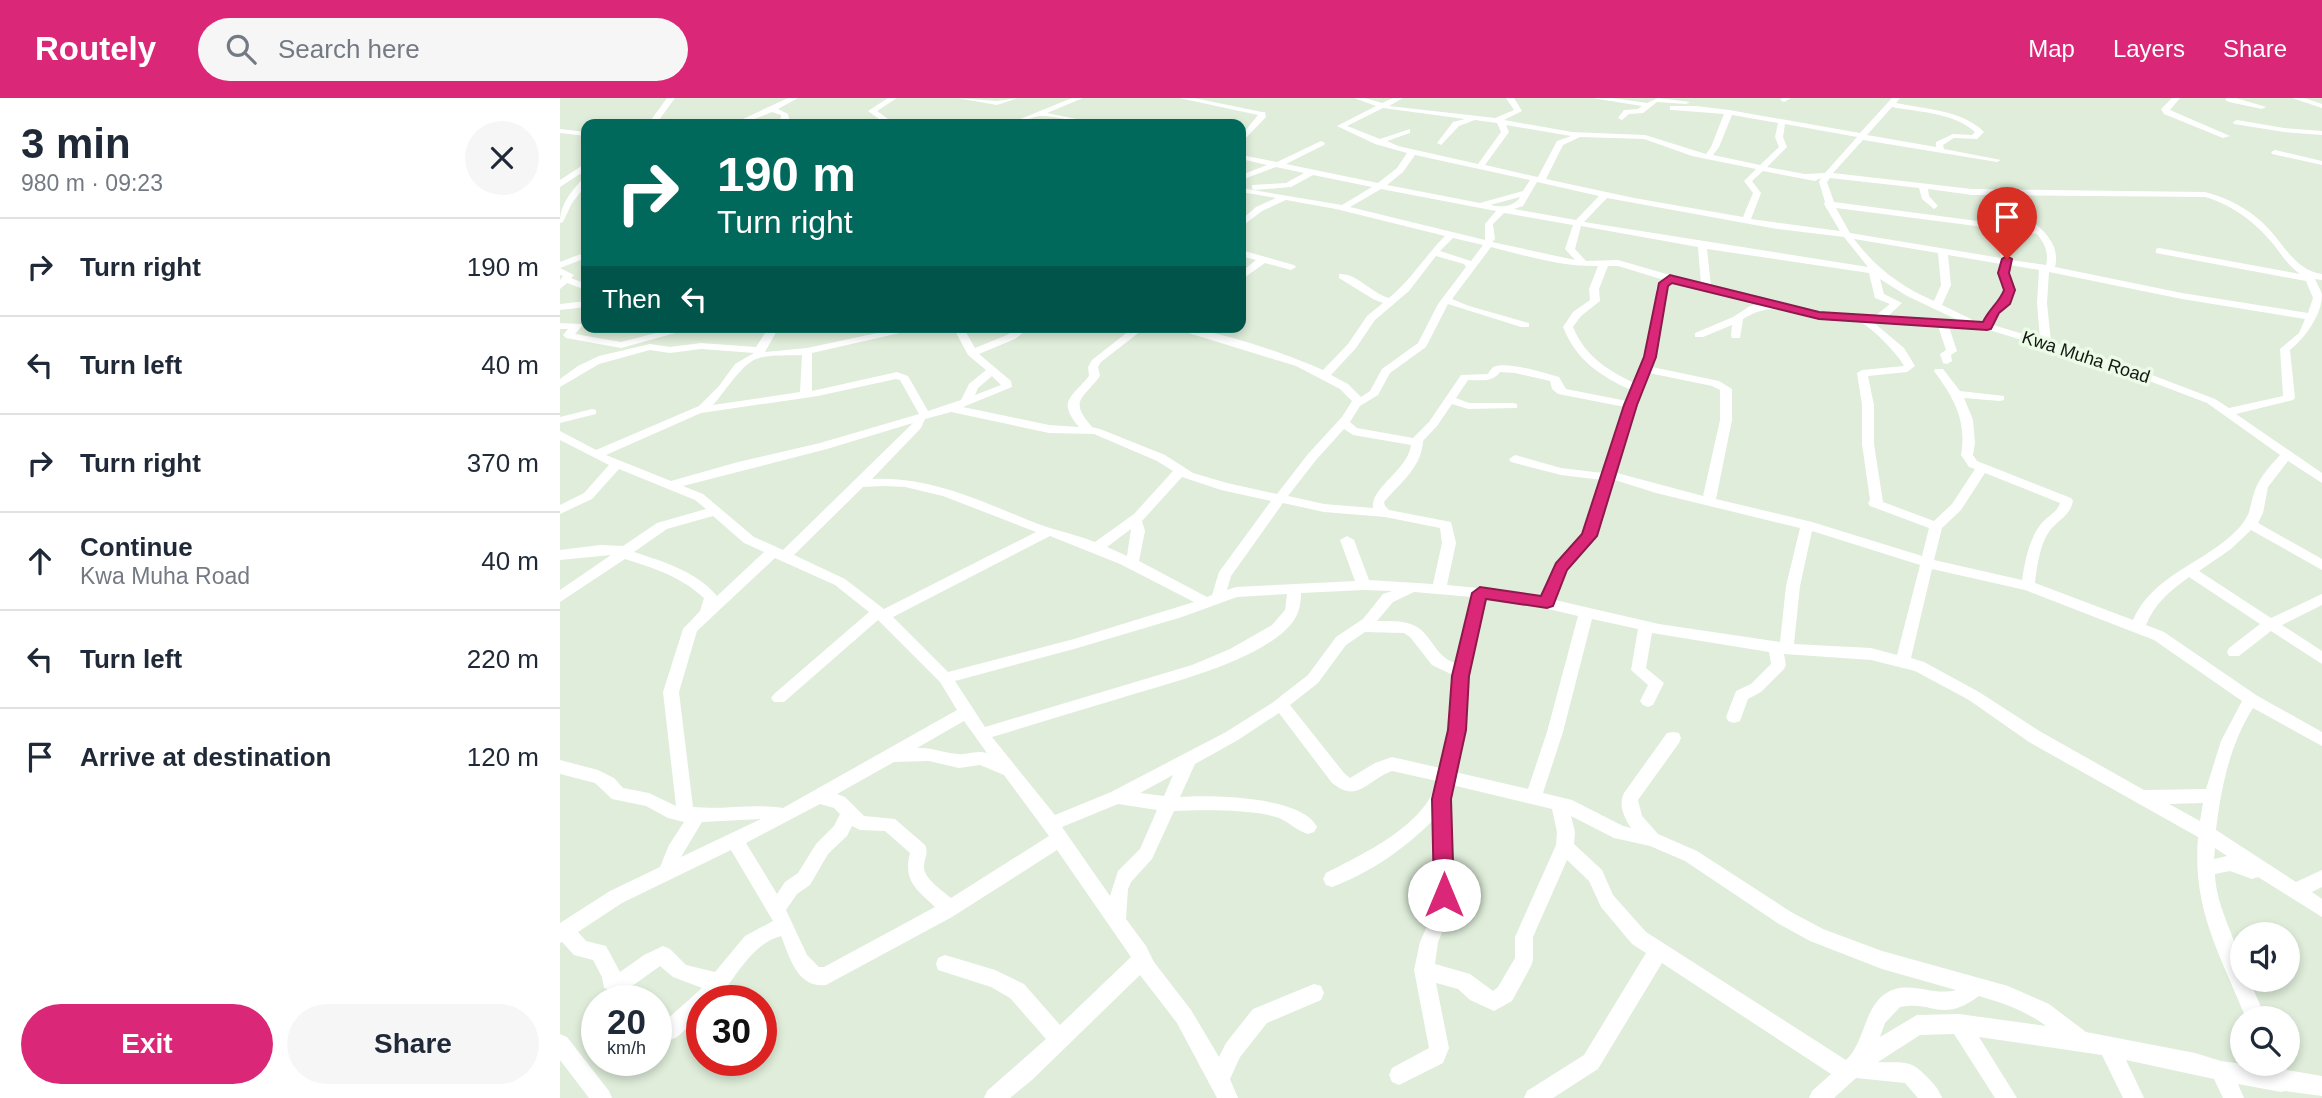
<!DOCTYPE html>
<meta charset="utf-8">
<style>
body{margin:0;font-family:Arial,sans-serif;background:#f6f6f7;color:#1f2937;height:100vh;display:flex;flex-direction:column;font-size:26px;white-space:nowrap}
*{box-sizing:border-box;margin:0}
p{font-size:23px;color:#747a83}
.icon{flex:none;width:38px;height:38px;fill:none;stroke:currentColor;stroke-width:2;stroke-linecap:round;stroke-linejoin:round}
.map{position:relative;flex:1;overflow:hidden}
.side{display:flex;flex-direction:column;background:#fff;width:560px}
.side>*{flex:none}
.top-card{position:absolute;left:21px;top:21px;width:665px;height:214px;border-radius:14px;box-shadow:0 4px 10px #0003;background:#00695c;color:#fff;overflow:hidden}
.tools{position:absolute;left:1670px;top:824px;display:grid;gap:14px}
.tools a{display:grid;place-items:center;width:70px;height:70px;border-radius:50%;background:#fff;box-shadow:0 4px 10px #0003;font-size:35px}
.speed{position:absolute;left:21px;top:887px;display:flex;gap:14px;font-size:35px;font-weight:700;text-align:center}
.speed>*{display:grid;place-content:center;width:91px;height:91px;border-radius:50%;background:#fff;box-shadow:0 4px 10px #0003;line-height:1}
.speed small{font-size:18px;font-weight:400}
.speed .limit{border:10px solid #d22;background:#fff;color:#111}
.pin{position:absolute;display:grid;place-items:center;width:60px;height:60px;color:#fff;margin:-72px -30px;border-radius:50% 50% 50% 0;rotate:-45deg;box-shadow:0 0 7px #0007}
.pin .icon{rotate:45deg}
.me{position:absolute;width:77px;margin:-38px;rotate:0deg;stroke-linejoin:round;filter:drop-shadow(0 0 5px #0008)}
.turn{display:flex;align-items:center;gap:24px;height:147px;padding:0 21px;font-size:32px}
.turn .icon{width:91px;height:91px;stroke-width:2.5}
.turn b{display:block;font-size:49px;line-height:60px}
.then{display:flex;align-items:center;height:66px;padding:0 21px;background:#0003;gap:14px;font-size:26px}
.round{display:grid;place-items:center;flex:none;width:74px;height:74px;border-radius:37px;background:#f6f6f7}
.overview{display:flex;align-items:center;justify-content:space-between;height:119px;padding:0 21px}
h1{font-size:42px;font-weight:700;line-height:52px}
.cta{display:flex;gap:14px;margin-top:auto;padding:14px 21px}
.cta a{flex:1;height:80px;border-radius:42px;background:#db2777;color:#fff;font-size:28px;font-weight:700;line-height:80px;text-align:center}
.cta a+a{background:#f6f6f7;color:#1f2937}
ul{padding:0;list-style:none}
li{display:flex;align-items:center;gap:21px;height:98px;padding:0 21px;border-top:2px solid #e0e1e3}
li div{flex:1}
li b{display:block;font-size:26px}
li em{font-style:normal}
header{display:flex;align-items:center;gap:42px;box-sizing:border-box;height:98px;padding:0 35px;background:#db2777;color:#fff}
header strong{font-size:33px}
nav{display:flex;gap:38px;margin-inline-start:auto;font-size:24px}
.search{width:490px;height:63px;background:#f6f6f7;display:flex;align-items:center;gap:18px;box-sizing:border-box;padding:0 24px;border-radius:38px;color:#747a83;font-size:26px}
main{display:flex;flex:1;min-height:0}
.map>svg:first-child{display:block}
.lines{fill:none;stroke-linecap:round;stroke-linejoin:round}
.street{fill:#fff;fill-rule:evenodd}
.route{fill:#db2777;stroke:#8e194d;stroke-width:2}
.labels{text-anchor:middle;stroke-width:7;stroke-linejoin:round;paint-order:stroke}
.far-street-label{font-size:18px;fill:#131811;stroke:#ecfae8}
</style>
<header>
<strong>Routely</strong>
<div class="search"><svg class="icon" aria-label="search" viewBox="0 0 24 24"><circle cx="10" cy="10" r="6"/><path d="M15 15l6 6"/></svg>Search here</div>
<nav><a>Map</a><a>Layers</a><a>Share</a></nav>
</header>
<main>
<section class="side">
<div class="overview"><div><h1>3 min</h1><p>980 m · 09:23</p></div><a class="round"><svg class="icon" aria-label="close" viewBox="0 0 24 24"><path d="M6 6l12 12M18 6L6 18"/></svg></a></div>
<ul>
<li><svg class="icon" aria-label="right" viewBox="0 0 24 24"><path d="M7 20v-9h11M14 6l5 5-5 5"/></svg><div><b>Turn right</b></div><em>190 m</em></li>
<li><svg class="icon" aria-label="left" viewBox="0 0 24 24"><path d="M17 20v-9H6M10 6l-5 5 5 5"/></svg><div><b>Turn left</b></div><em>40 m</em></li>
<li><svg class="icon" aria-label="right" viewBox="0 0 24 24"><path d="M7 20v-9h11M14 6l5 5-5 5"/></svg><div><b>Turn right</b></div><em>370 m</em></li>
<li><svg class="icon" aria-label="ahead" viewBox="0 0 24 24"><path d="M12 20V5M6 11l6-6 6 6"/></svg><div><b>Continue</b><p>Kwa Muha Road</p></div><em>40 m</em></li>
<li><svg class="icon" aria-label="left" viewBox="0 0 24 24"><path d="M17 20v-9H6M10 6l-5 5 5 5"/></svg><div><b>Turn left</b></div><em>220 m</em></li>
<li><svg class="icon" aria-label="arrive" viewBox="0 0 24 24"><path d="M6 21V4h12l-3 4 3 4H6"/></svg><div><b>Arrive at destination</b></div><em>120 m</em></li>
</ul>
<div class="cta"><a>Exit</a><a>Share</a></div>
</section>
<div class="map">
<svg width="1762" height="1000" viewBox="0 0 1762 1000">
<rect width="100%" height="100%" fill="#dfedda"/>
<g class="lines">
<path class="street" d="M107 0H115L96 26H88Z
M228 0H238L218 11 228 16 230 24 228 26H220L221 17 212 14 182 26H172Z
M328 0H337L317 13 335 26H326L308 13Z
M397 0 437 3 458 0 437 7Z
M512 0H523L487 15 542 26C521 26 499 18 480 18 469 19 460 27 448 26Z
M619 0H634L702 14H705L706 19 681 45V38L698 17Z
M794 0H805L822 5 833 0H843L829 8 935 20 954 12 946 0H954L962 13 944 22 1012 34 1085 37 1146 56 1151 49 1164 16 1113 12H1110V8H1136L1169 12 1300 35 1332 0H1340L1336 5C1364 11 1403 12 1424 34L1417 41 1394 40 1383 47 1384 51 1441 62 1437 64 1303 42 1273 75 1412 91 1645 94C1668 100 1687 110 1704 126 1723 144 1734 172 1762 176V182L1755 181C1757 186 1761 192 1762 197 1762 217 1744 241 1730 252L1735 300 1733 302 1676 316 1762 375V385L1728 363 1708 389 1703 415 1698 425 1762 461V472L1691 432 1671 451 1639 473 1711 520 1762 496V507L1722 527 1762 553V566L1711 533 1679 558H1669L1667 554 1669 550 1700 526 1629 479C1610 493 1595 505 1586 527L1604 534 1696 597 1762 634V648L1693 610C1670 646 1661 690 1656 732L1736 784 1762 772V789L1752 794 1762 801V819L1698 779 1692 781 1670 773 1655 776C1656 814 1682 845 1682 882H1689L1706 920H1686C1660 856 1632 811 1638 739L1469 644 1409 602 1355 573 1311 562 1224 556 1226 567 1224 571 1201 594 1188 601 1180 623 1174 625 1168 623 1166 619 1176 593 1191 586 1211 566 1209 554 1092 535 1086 570 1104 585 1093 607 1088 609 1083 607 1080 603 1088 587 1071 572 1078 531 1032 521 1003 634 983 695 1012 702 1063 728 1071 730C1064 719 1058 707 1064 695L1107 635 1113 634 1119 635 1121 640 1119 645 1078 702 1082 718 1098 736 1137 753 1231 814 1263 831 1322 853 1448 888 1489 906 1526 934 1635 955 1661 963 1705 969 1704 966H1724L1727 972 1762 978V998L1725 993 1721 994 1678 986 1684 1000H1663L1654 981 1566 962 1584 1000H1563L1542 957 1419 939 1457 1000H1435L1394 936 1360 937 1318 964C1344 965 1350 960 1369 981 1375 987 1379 992 1382 1000H1358L1345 985 1296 980 1274 1000H1249L1252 993 1271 976 1102 865 1038 971 993 1000H964L967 993 1024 957 1086 855 1072 846 1041 809 1029 783 1007 762 973 839V862L971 868 952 903 934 913 910 902 898 891 876 885 889 950 883 965 839 987 832 984 829 977 832 970 869 950 854 872 860 844 872 817 874 721C846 750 810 775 772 789L766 787 763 781 766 775C803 756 866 727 877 683L832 673C807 682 798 706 772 685L719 615 678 642 635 666 620 699C651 697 742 698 757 729L754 734 748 736C737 733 729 724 719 720 692 711 643 712 614 713L592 761 571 784 568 791 566 821 586 848 594 864 631 912 659 959 666 945 693 911 754 886 761 888 764 895 761 902 707 925 680 959 670 981 678 1000H657L617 925 580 877 472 982 450 1000H424L427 993 486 941 450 900 431 889 378 872 376 866 378 860 385 857 435 872 464 886 500 927 571 859 497 752 392 819 266 887C237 890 230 860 221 838 191 846 175 881 156 903H142V917L117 939 110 942 103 939 100 932 103 925 142 890 113 879 100 868 75 886 55 894 44 890 42 879 33 862 14 857 2 844 0 845V825L50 793 100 769 109 747 124 724 108 720 86 708 52 701 35 685 0 676V662L38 672 54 680 63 690 89 695 116 708 103 594 123 531 140 513 144 500C121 479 94 470 65 461L0 504V492L51 457 0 462V452L40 447 63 448 97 425 146 411 135 402 59 371 32 401 0 416V407L24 395 49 367 0 342V333L36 352 139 308 159 288 175 266 194 255 141 251 110 255 90 252 39 266 0 289V281L18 268 39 258 90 246 110 249 141 245 196 249 209 229H219L205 254 247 250 345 229H366L252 255V293L337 274 348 278 368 313 401 302 409 286 426 272 408 257 393 229H403L415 250 447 237 455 231 454 229H496L476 235 465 233 455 241 419 256 451 283 452 289 403 309 489 327 519 329C497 303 511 300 529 278L528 269 532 262 574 229H586L541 264 538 269 540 278C522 302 509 302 532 329L540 331 605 357 633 375 667 385 717 396 748 356 782 319 792 303 780 291 736 268 609 229C652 229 723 255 763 272L788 246 807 218 823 205 813 201 779 180V176C797 175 811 195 829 200 851 182 865 158 885 138L776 111 726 102 702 113 681 129V122L696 109 716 100 681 94V90L782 107 812 89 753 77 731 89 695 92 692 91V87L726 85 744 75 716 69 681 82V77L707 67 681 61V57L717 64 761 43 765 45 764 47 726 66 818 85 837 70 847 55 815 46 777 28 816 8ZM1332 9C1358 14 1395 15 1415 34L1412 37 1393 36 1376 44V49L1307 37ZM823 10 905 21 893 24 877 45 881 47 899 28 915 22 937 25 941 34 918 66 838 48 827 43 850 35V31L820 41 787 28ZM1172 17 1218 25 1215 39 1219 49 1200 67 1153 57 1159 49ZM1225 26 1297 39 1265 75 1245 76 1207 69 1227 49 1223 39ZM946 27 1011 38 997 43 978 79 973 78 925 67 949 34ZM1020 39 1084 41 1132 58 1196 71 1184 83 1193 95 1183 119 1074 100 986 81 1003 47ZM855 57 970 82 963 93 920 105 827 87 843 74ZM1203 73 1255 83 1261 80 1259 84 1265 104 1264 106 1280 133 1191 121 1201 95 1192 83ZM1270 80 1359 90 1362 101 1374 111 1378 108 1369 98 1368 91 1412 97 1645 99C1673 107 1696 125 1714 147 1722 158 1729 168 1740 176L1599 150 1596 151V155L1746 183 1753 200 1748 215 1622 195 1495 169C1500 149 1487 135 1472 123L1465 125 1470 130 1274 104 1267 84ZM977 84 1039 98 1016 122 954 111 963 108ZM821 91 936 113 925 126V142L790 109ZM960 99C953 110 941 109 930 107ZM1047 100 1217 131 1284 139 1308 169 1024 124ZM1276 110 1477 136C1485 146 1489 155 1486 167L1451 162 1450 146 1446 137 1443 136 1438 139 1441 160 1290 135ZM944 115 1013 127 1005 151 1015 162 932 144 935 141 933 126ZM1021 128 1138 149 1141 186 1058 162 1026 163 1015 151ZM893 140 923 147 911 163 880 153ZM1294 141 1378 155 1381 187 1374 203C1340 188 1316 170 1294 141ZM931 149C966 158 1002 169 1038 168L1029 191 1030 202 1013 214 1003 229C1016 262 1040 278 1071 292L1067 303 1006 291 999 279C984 275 950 264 936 268 932 269 930 272 928 276L901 277 869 324 853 340 797 330 790 324 800 308 818 297 830 275 866 249 888 206 961 229H969V225L909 208 892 201ZM1147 151 1309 175 1315 200 1330 206 1315 218 1259 215 1151 188ZM1388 157 1441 166V178L1445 192 1424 225 1411 224V221L1382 207 1391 187ZM876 158 904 166 906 169 878 206 858 245 822 271 810 293 801 299 788 286 771 277 796 250 815 222 849 193ZM1450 167 1479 172 1477 205 1480 241 1433 227 1455 192 1450 178ZM1048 168H1058L1104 182 1096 190 1097 200 1085 259 1074 285C1047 272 1025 258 1013 229L1021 218 1040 203 1039 191ZM1489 174 1622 201 1745 221 1739 235 1720 251 1723 298 1669 310 1655 301 1571 269 1491 244 1487 205ZM1320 181 1347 198 1400 223 1327 219 1342 205 1324 196ZM1112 184 1199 206 1190 208 1173 219 1135 235V239H1143L1172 227 1171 238 1172 240H1180L1183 221C1215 201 1227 217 1260 221 1272 223 1287 220 1298 223 1310 227 1339 257 1344 268L1302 272 1297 275 1302 307V346L1310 402 1308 405 1310 408 1369 430 1362 458 1252 424 1156 401 1172 322V291L1159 283 1092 269 1107 200 1106 191ZM1313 224 1378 228 1386 252 1380 256 1383 265 1387 266 1392 263 1391 257 1397 253 1389 229 1426 231 1563 273 1647 305 1720 357C1710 368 1700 379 1695 392 1689 409 1692 416 1678 431 1646 465 1593 476 1573 522L1475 485C1477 469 1480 443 1492 430 1501 420 1510 417 1513 403L1511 400 1417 363 1413 357 1415 345 1413 322 1404 300 1440 303 1444 302V298L1400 293 1383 271H1375L1374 273C1394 300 1407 323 1401 357L1409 369 1415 371 1392 406 1374 423 1323 404 1314 346V307L1308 278 1347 274 1355 268 1344 250ZM242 257 240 294 153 307C165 294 180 268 196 261 209 256 228 258 242 257ZM940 274 955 275 990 283 992 291 998 296 1065 309 1043 375 1001 370 955 357 949 361 951 364 1001 377 1042 382 1023 436 996 466 985 486 981 499 959 494 887 487 896 445 891 424 829 412 825 408 824 404C840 385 862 369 863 343L877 328 892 306 908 311 957 310V306L953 305H909L896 300 908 282C921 282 932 285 940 274ZM1089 275 1152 288 1160 292V322L1143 398 1057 375 1077 307ZM432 278 441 287 415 297 418 290ZM336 281 340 282 359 316 260 345 178 364 111 383 46 357 141 315 258 298ZM391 314 489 335 534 336 597 363 613 373 574 416 535 444C515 436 493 432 473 424 421 403 369 378 312 381L361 330 365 321ZM353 325 223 452 194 439 143 396 123 388 267 351ZM784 331 793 337 851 347C848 372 810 390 813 410L764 406 728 398 756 362ZM1425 375 1500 405C1497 415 1487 418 1481 426 1469 441 1465 463 1462 482L1374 462 1382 430 1401 412ZM622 379 661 392 711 403 659 474 652 497 647 499 579 463 585 433 582 423ZM1055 382 1096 395 1240 430 1226 488 1220 544 1099 526 995 502 999 486 1006 472 1036 438ZM323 388 345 389 383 398 476 434 324 511 285 481 234 457 303 389ZM723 405 764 414 825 419 880 430 882 445 873 486 809 482 794 442 787 438 780 442 795 483 676 489 667 492 671 478ZM153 418 184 445 204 454 157 498C136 473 104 464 74 454L107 431ZM571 431 567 458 547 449ZM1252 433 1360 467 1337 557 1311 550 1234 546 1240 488ZM490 438 560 466 634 504 514 541 388 574 333 519ZM215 460 275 487 309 514 214 596 211 600 214 604H224L318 522 380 584 397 612 223 710C193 705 164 712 133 709L119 594 137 533ZM1372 471 1465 492 1594 542 1682 603 1661 643 1646 691 1584 692 1481 634 1419 594 1364 564 1351 560ZM804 492 832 493 823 496 803 521 776 539 748 577 712 605 666 634 551 694 495 717 432 639C475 626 518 613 561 600 606 586 702 563 732 525 739 516 741 506 741 495ZM854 494 912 499 895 565C877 559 874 543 860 531 849 522 831 523 817 523L833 504ZM727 496 725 512 712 527 670 551 632 567 425 629 395 583 514 551 622 519 677 499ZM926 501 959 504 1018 518 987 634 968 691 895 674 905 632 908 577ZM805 534 844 535 850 539 872 567 893 577 889 632 880 670 832 659 815 665 790 680 784 675 730 607 758 585 786 547ZM404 623 427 655C417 652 408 657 398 656 384 655 372 649 357 650ZM369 663 399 670 420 667 444 677 489 738 391 800C383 793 364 781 364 769 364 760 369 756 365 747L335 721 304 718 285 699 277 696 334 664ZM613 677 604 698 580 695ZM892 687 992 711 997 734 996 747 955 839V860L938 889 933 893 910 876 875 866 878 844 890 817 893 733 889 701ZM1643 705 1640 723 1609 706ZM260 706 274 710 280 716 274 728 256 746 238 775 225 784 217 796 186 745ZM558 706 597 712 580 751 558 773 550 798 502 729ZM1011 718 1054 740 1090 748 1125 763 1219 826 1250 843 1322 871 1396 892C1375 898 1356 885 1335 891 1303 901 1307 943 1286 962L1086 834 1053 797 1042 772 1014 746 1015 734ZM201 721 121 759 142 724ZM292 728 300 732 325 733 350 755C343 783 356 791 375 809L264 869H259L247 857 226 812 237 796 250 787 268 756 287 738ZM1655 750 1667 758 1654 761ZM171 752 213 823 185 838 155 874 126 867 110 851 103 848 84 857 60 874 46 848 26 843 18 834 62 805ZM1419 898C1443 905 1466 913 1486 928L1399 916 1357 917 1320 939 1325 925 1340 909C1374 902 1381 926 1419 898Z
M1032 0H1053L1087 5 1098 0 1130 4 1126 6 1097 4 1083 15 1069 16 1062 22 1058 20 1064 12 1078 11 1082 8Z
M1222 0H1231L1224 4 1220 2Z
M1612 0H1620L1610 12 1670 38 1663 40 1604 16 1601 11Z
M1667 0H1676L1706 9 1702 11 1669 4 1665 2Z
M1732 0H1744L1762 6V10Z
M1677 22 1724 30 1762 33V37L1724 34 1674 26 1673 24Z
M0 31 26 34V38L0 35Z
M1715 52 1762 63V67L1712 56 1711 54Z
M23 67H26V72L0 89V82Z
M23 80H26V87L12 105 3 124 0 125C0 105 11 95 23 80Z
M681 152 734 167 736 169 731 172 705 165 681 182V174L696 162 681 158Z
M26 154V160L0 170V164Z
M0 170 14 177 11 180 26 186V192L7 185 0 191V182L3 178 0 177Z
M26 203V209L0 212V206Z
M0 225 21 226 22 228 15 236 61 244 119 229H137L61 250 6 240 3 237 8 231H0Z
M32 311 36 312V316L0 325V319Z
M0 936 7 939 49 993 52 1000H29L0 962Z"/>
</g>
<path class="route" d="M1447 158 1452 161 1449 175 1455 192 1450 206 1439 215 1431 231 1427 232 1259 221 1112 185 1108 188 1096 259 1077 307 1037 438 1007 472 993 508 987 510 926 501 909 578 906 632 891 701 894 797 891 803 884 806 877 803 874 797 872 701 888 632 892 578 912 495 920 489 981 498 996 465 1022 436 1064 307 1084 259 1099 185 1110 177 1259 214 1423 224C1429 211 1439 205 1444 192L1438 175 1442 161Z"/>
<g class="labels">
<g class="far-street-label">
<text transform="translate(1526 259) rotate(18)" y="6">Kwa Muha Road</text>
</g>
</g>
</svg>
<div class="tools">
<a><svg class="icon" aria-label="sound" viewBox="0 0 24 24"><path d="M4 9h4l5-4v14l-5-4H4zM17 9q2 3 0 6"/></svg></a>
<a><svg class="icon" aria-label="search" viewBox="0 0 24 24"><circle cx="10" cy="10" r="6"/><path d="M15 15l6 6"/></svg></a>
</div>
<div class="speed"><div>20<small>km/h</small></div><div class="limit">30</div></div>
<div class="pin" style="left:1447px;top:161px;background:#d93025"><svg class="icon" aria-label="arrive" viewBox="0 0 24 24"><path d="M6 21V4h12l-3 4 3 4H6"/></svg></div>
<svg class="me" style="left:884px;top:797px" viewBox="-20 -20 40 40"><circle r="19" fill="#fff"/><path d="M0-13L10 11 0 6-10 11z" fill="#db2777"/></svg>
<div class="top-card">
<div class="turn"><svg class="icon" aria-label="right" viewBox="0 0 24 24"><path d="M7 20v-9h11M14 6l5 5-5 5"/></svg><div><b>190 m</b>Turn right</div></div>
<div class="then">Then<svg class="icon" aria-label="left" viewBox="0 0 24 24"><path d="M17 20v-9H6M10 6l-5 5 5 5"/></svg></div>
</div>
</div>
</main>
